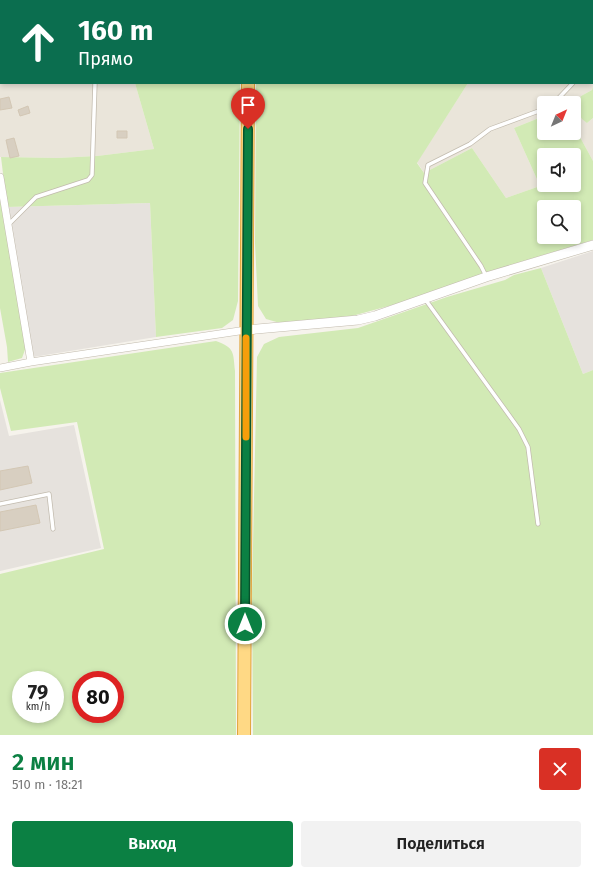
<!DOCTYPE html>
<html lang="ru">
<meta charset="utf-8">
<style>
body{margin:0;font-family:"Fira Sans",sans-serif;background:#f2f2f2;color:#222;height:100vh;display:flex;flex-direction:column;font-size:15px;white-space:nowrap}
*{box-sizing:border-box;margin:0}
p{font-size:13px;color:#767676}
.icon{flex:none;width:22px;height:22px;fill:none;stroke:currentColor;stroke-width:2;stroke-linecap:round;stroke-linejoin:round}
.map{position:relative;height:735px;overflow:hidden}
.drawer{display:flex;flex-direction:column;background:#fff;flex:1}
.drawer>*{flex:none}
.top-card{position:absolute;left:0px;top:0px;width:593px;height:84px;box-shadow:0 2px 6px #0003;background:#0b6e4f;color:#fff;overflow:hidden}
.needle{width:26px;rotate:43deg}
.tools{position:absolute;left:537px;top:96px;display:grid;gap:8px}
.tools a{display:grid;place-items:center;width:44px;height:44px;border-radius:4px;background:#fff;box-shadow:0 2px 6px #0003;font-size:20px}
.speed{position:absolute;left:12px;top:671px;display:flex;gap:8px;font-size:20px;font-weight:700;text-align:center}
.speed>*{display:grid;place-content:center;width:52px;height:52px;border-radius:50%;background:#fff;box-shadow:0 2px 6px #0003;line-height:1}
.speed small{font-size:10px;font-weight:400}
.speed .limit{border:6px solid #d22;background:#fff;color:#111}
.pin{position:absolute;display:grid;place-items:center;width:34px;height:34px;color:#fff;margin:-41px -17px;border-radius:50% 50% 50% 0;rotate:-45deg;box-shadow:0 0 4px #0007}
.pin .icon{rotate:45deg}
.me{position:absolute;width:44px;margin:-22px;rotate:0deg;stroke-linejoin:round;filter:drop-shadow(0 0 3px #0008)}
.turn{display:flex;align-items:center;gap:14px;height:84px;padding:0 12px;font-size:18px}
.turn .icon{width:52px;height:52px;stroke-width:2.5}
.turn b{display:block;font-size:28px;line-height:34px}
.round{display:grid;place-items:center;flex:none;width:42px;height:42px;border-radius:4px;background:#f2f2f2}
.head{display:flex;align-items:center;justify-content:space-between;height:68px;padding:0 12px}
h1{font-size:24px;font-weight:600;line-height:30px;color:#0b8043}
.button{display:flex;gap:8px;margin-top:auto;padding:8px 12px}
.button a{flex:1;height:46px;border-radius:4px;background:#0b8043;color:#fff;font-size:16px;font-weight:600;line-height:46px;text-align:center}
.button a+a{background:#f2f2f2;color:#222}
.map>svg:first-child{display:block}
.residential{fill:#eae5da}
.industrial{fill:#e6e2dd}
.green{fill:#d2eab5;fill-rule:evenodd}
.building{fill:#d8cfc1;stroke:#d3c7b4}
.lines{fill:none;stroke-linecap:round;stroke-linejoin:round}
.service-casing{stroke:#c2bbae;stroke-width:5}
.minor-casing{stroke:#c2bbae;stroke-width:8}
.tertiary-casing{stroke:#c2bbae;stroke-width:10}
.trunk-casing{stroke:#e0a43c;stroke-width:14}
.service{stroke:#fff;stroke-width:3.5}
.minor{stroke:#fff;stroke-width:7}
.tertiary{stroke:#fff;stroke-width:9}
.trunk{stroke:#ffd985;stroke-width:12}
.route-casing{stroke:#07532c;stroke-width:10}
.route{stroke:#0b8043;stroke-width:7}
.slow{stroke:#f59e0b;stroke-width:7}
</style>
<div class="map">
<svg width="593" height="735" viewBox="0 0 593 735">
<rect width="100%" height="100%" fill="#f6f3ec"/>
<path class="residential" d="M0 0H163L1 1V83H135L154 149 97 156 57 158 0 157Z
M592 64 593 87 592 90 581 96 587 123 593 118V161L574 126V103H544V116L514 128 540 186 506 198 472 148 424 173 417 162 468 83H592Z"/>
<path class="industrial" d="M150 203 156 337 33 357 7 207Z
M593 251V370L583 374 541 268Z
M0 400 9 436 74 425 101 548 0 571Z"/>
<path class="green" d="M256 0H574L256 1Z
M135 83H240L238 301 233 320 222 328 156 337 150 203 7 207 1 157 57 158 97 156 154 149Z
M256 83H468L417 163 424 173 472 148 506 198 540 186 514 128 544 116V133H574V126L593 161V240L481 274 469 280 407 301 352 316 280 323 266 319 258 306 255 243ZM544 155H574V185H544ZM544 207H574V237H544Z
M593 87V118L587 123 582 119 576 108 581 96 592 90Z
M0 199 26 347 22 358 8 362 7 347 0 308Z
M541 268 583 374 593 370V735H253L252 593 257 357 264 344 279 337 358 328 447 297 505 280 514 275Z
M216 341C235 348 233 352 235 371L236 735H0V574L104 549 77 422 11 431 0 388V373ZM21 680H55V714H21ZM81 680H115V714H81Z"/>
<path class="building" d="M9 97 12 108 0 110V99Z
M28 106 30 113 20 116 18 110Z
M117 131H127V138H117Z
M14 138 19 156 10 158 6 140Z
M28 466 32 483 0 490V471Z
M36 505 40 523 0 531V512Z"/>
<g class="lines">
<g class="service-casing">
<path id="service" d="M90 0V1
M554 103 573 83
M9 224 36 197 88 180 92 175 95 83
M486 276 481 266 425 183 428 165 470 144 490 129 544 109
M425 299 519 429 528 447 538 524
M0 504 49 494 53 529"/>
</g>
<g class="minor-casing">
<path id="minor" d="M0 177 31 362
M0 368 31 362 246 330"/>
</g>
<g class="tertiary-casing">
<path id="tertiary" d="M246 330 358 320 375 316 486 277 593 245"/>
</g>
<g class="trunk-casing">
<path id="trunk" d="M249 0V1
M244 735 248 83"/>
</g>
<use href="#service" class="service"/>
<use href="#minor" class="minor"/>
<use href="#tertiary" class="tertiary"/>
<use href="#trunk" class="trunk"/>
</g>
<g class="lines">
<g class="route-casing">
<path id="route" d="M245 624 248 129"/>
</g>
<use href="#route" class="route"/>
<path class="slow" d="M246 437V338"/>
</g>
</svg>
<div class="tools">
<a><svg class="needle" viewBox="-14 -14 28 28"><path d="M0-13l5 13h-10z" fill="#e53935"/><path d="M0 13l5-13h-10z" fill="#767676"/></svg></a>
<a><svg class="icon" aria-label="sound" viewBox="0 0 24 24"><path d="M4 9h4l5-4v14l-5-4H4zM17 9q2 3 0 6"/></svg></a>
<a><svg class="icon" aria-label="search" viewBox="0 0 24 24"><circle cx="10" cy="10" r="6"/><path d="M15 15l6 6"/></svg></a>
</div>
<div class="speed"><div>79<small>km/h</small></div><div class="limit">80</div></div>
<div class="pin" style="left:248px;top:129px;background:#d93025"><svg class="icon" aria-label="arrive" viewBox="0 0 24 24"><path d="M6 21V4h12l-3 4 3 4H6"/></svg></div>
<svg class="me" style="left:245px;top:624px" viewBox="-20 -20 40 40"><circle r="17" fill="#0b8043" stroke="#fff" stroke-width="3"/><path d="M0-11L8 9 0 5-8 9z" fill="#fff"/></svg>
<div class="top-card">
<div class="turn"><svg class="icon" aria-label="ahead" viewBox="0 0 24 24"><path d="M12 20V5M6 11l6-6 6 6"/></svg><div><b>160 m</b>Прямо</div></div>
</div>
</div>
<section class="drawer">
<div class="head"><div><h1>2 мин</h1><p>510 m · 18:21</p></div><a class="round" style="background:#d93025;color:#fff"><svg class="icon" aria-label="close" viewBox="0 0 24 24"><path d="M6 6l12 12M18 6L6 18"/></svg></a></div>
<div class="button"><a>Выход</a><a>Поделиться</a></div>
</section>
